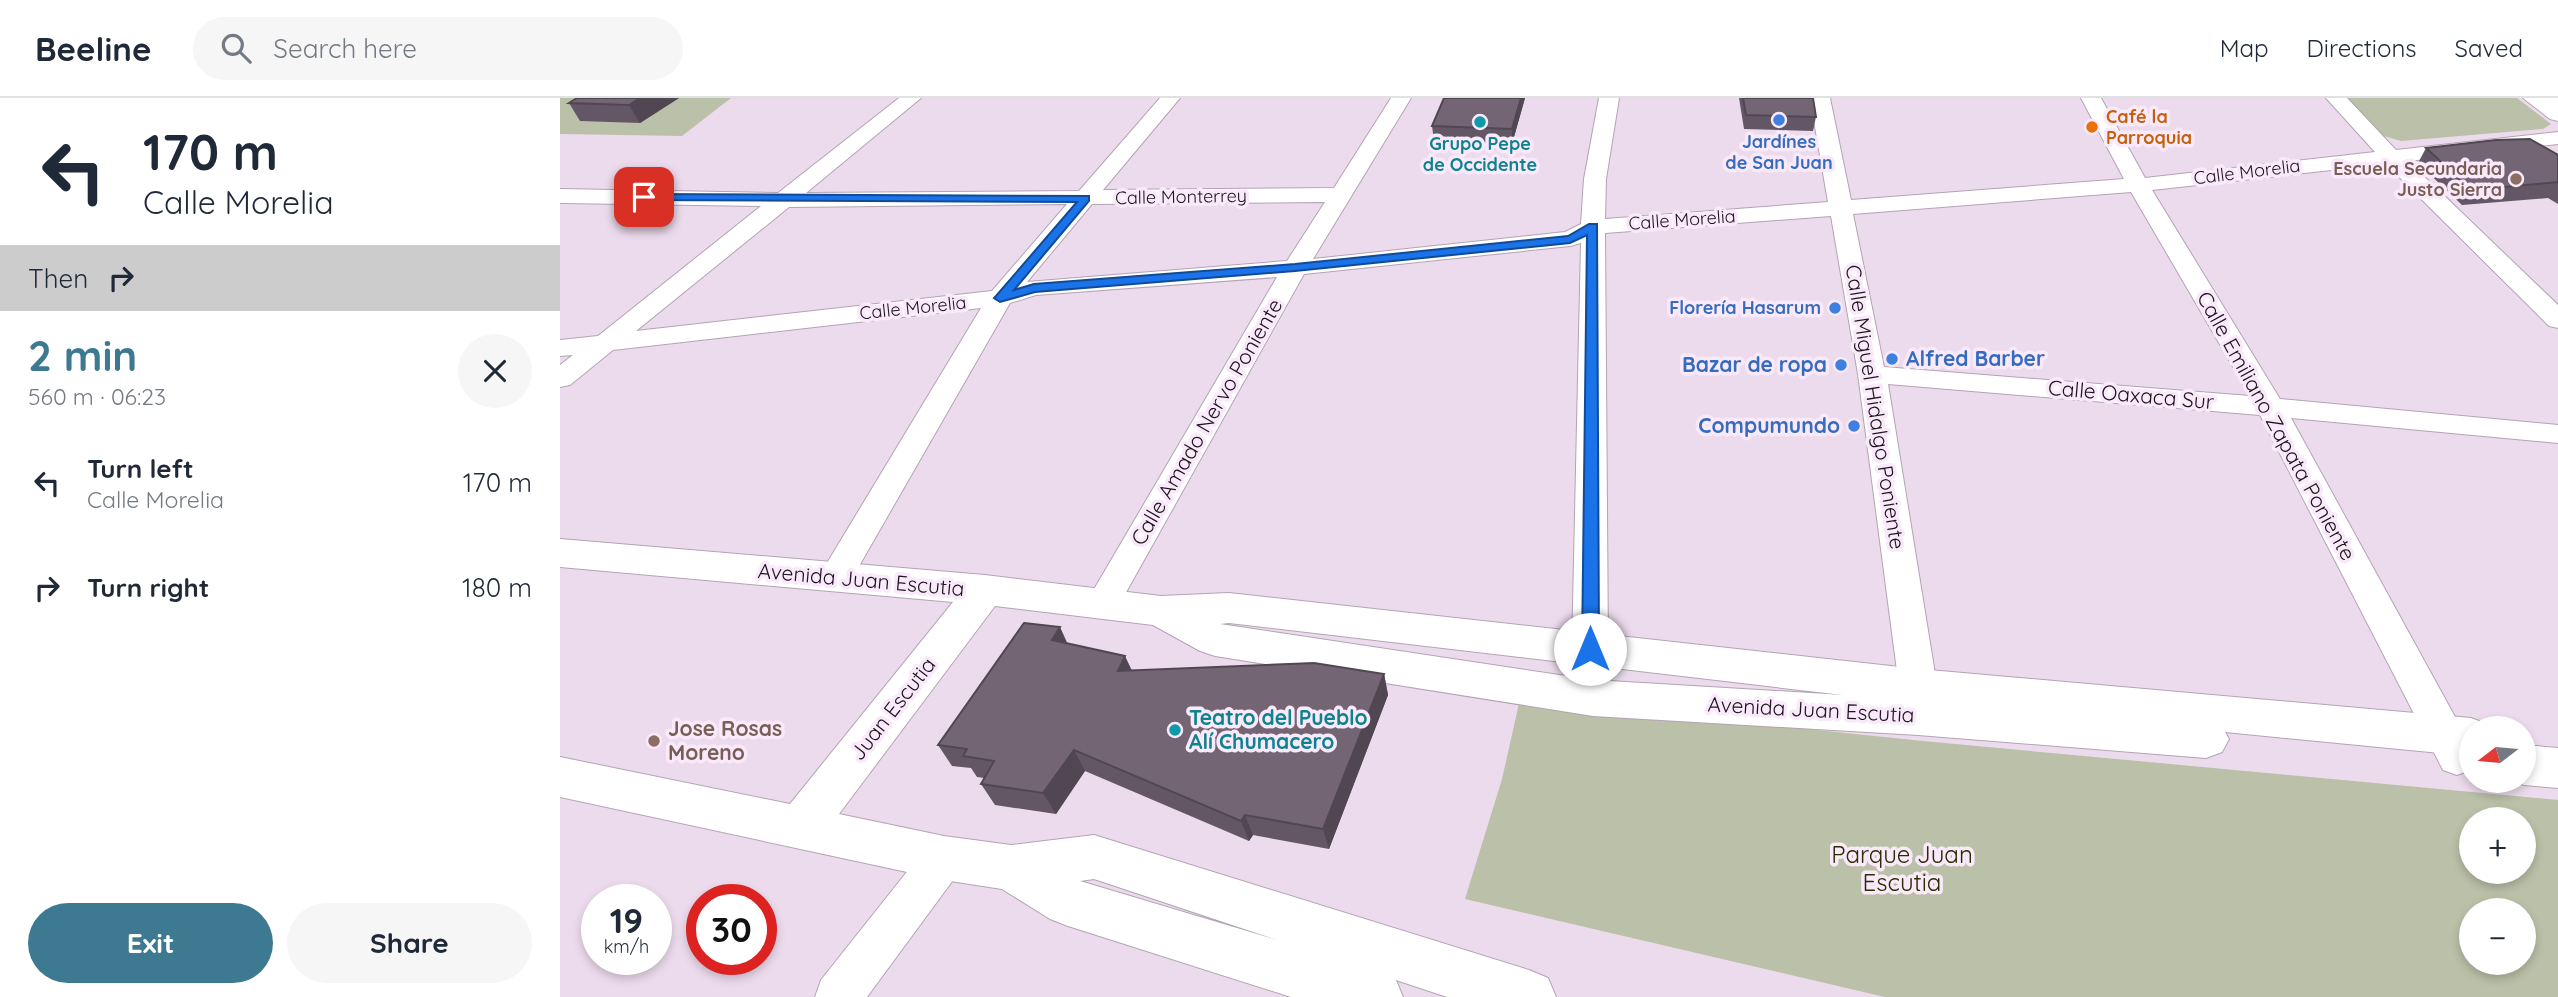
<!DOCTYPE html>
<meta charset="utf-8">
<style>
body{margin:0;font-family:Quicksand,sans-serif;background:#f6f6f7;color:#1f2937;height:100vh;display:flex;flex-direction:column;font-size:26px;white-space:nowrap}
*{box-sizing:border-box;margin:0}
p{font-size:23px;color:#747a83}
.icon{flex:none;width:38px;height:38px;fill:none;stroke:currentColor;stroke-width:2;stroke-linecap:round;stroke-linejoin:round}
.map{position:relative;flex:1;overflow:hidden}
.panel{display:flex;flex-direction:column;background:#fff;width:560px}
.panel>*{flex:none}
.top-card{background:#fff;color:#1f2937;overflow:hidden}
.needle{width:46px;rotate:254deg}
.controls{position:absolute;left:1899px;top:618px;display:grid;gap:14px}
.controls a{display:grid;place-items:center;width:77px;height:77px;border-radius:50%;background:#fff;box-shadow:0 4px 10px #0003;font-size:35px}
.speed{position:absolute;left:21px;top:786px;display:flex;gap:14px;font-size:35px;font-weight:700;text-align:center}
.speed>*{display:grid;place-content:center;width:91px;height:91px;border-radius:50%;background:#fff;box-shadow:0 4px 10px #0003;line-height:1}
.speed small{font-size:18px;font-weight:400}
.speed .limit{border:10px solid #d22;background:#fff;color:#111}
.pin{position:absolute;display:grid;place-items:center;width:60px;height:60px;color:#fff;margin:-30px;border-radius:14px;box-shadow:0 4px 10px #0006}
.me{position:absolute;width:77px;margin:-38px;rotate:0deg;stroke-linejoin:round;filter:drop-shadow(0 0 5px #0008)}
.turn{display:flex;align-items:center;gap:24px;height:147px;padding:0 28px;font-size:32px}
.turn .icon{width:91px;height:91px;stroke-width:2.5}
.turn b{display:block;font-size:49px;line-height:60px}
.then{display:flex;align-items:center;height:66px;padding:0 28px;background:#0003;gap:14px;font-size:26px}
.round{display:grid;place-items:center;flex:none;width:74px;height:74px;border-radius:37px;background:#f6f6f7}
.head{display:flex;align-items:center;justify-content:space-between;height:119px;padding:0 28px}
h1{font-size:42px;font-weight:700;line-height:52px;color:#3d7a91}
.cta{display:flex;gap:14px;margin-top:auto;padding:14px 28px}
.cta a{flex:1;height:80px;border-radius:42px;background:#3d7a91;color:#fff;font-size:28px;font-weight:700;line-height:80px;text-align:center}
.cta a+a{background:#f6f6f7;color:#1f2937}
ul{padding:0;list-style:none}
li{display:flex;align-items:center;gap:21px;height:105px;padding:0 28px}
li div{flex:1}
li b{display:block;font-size:26px}
li em{font-style:normal}
header{display:flex;align-items:center;gap:42px;box-sizing:border-box;height:98px;padding:0 35px;background:#fff;border-bottom:2px solid #e0e1e3}
header strong{font-size:33px}
nav{display:flex;gap:38px;margin-inline-start:auto;font-size:24px}
.search{width:490px;height:63px;background:#f6f6f7;display:flex;align-items:center;gap:18px;box-sizing:border-box;padding:0 24px;border-radius:38px;color:#747a83;font-size:26px}
main{display:flex;flex:1;min-height:0}
.map>svg:first-child{display:block}
.green{fill:#bbc0a8;fill-rule:evenodd}
.lines{fill:none;stroke-linecap:round;stroke-linejoin:round}
.street-casing{stroke:#b3a4b4;stroke-width:2}
.secondary-casing{stroke:#b3a4b4;stroke-width:2}
.street{fill:#fff;fill-rule:evenodd}
.secondary{fill:#fff;fill-rule:evenodd}
.wall{fill:#645765}
.shaded-wall{fill:#514752}
.building{fill:#746575;stroke:#514752;stroke-width:2}
.route{fill:#1a73e8;stroke:#114b97;stroke-width:2}
.shop-dot{fill:#3f7fe0;stroke:#f9e9fa;stroke-width:2.5}
.culture-dot{fill:#0f9aa8;stroke:#f9e9fa;stroke-width:2.5}
.food-dot{fill:#e8710a;stroke:#f9e9fa;stroke-width:2.5}
.education-dot{fill:#8d6e63;stroke:#f9e9fa;stroke-width:2.5}
.labels{text-anchor:middle;stroke-width:7;stroke-linejoin:round;paint-order:stroke}
.far-food-label{font-size:18px;font-weight:bold;fill:#c56008;stroke:#f9e9fa;text-anchor:start}
.far-shop-label{font-size:18px;font-weight:bold;fill:#366cbe;stroke:#f9e9fa}
.far-culture-label{font-size:18px;font-weight:bold;fill:#0d838f;stroke:#f9e9fa}
.far-education-label{font-size:18px;font-weight:bold;fill:#785e54;stroke:#f9e9fa;text-anchor:end}
.far-street-label{font-size:18px;fill:#1b151b;stroke:#f9e9fa}
.shop-label{font-size:21px;font-weight:bold;fill:#366cbe;stroke:#f9e9fa;text-anchor:end}
.street-label{font-size:21px;fill:#1b151b;stroke:#f9e9fa}
.culture-label{font-size:21px;font-weight:bold;fill:#0d838f;stroke:#f9e9fa;text-anchor:start}
.education-label{font-size:21px;font-weight:bold;fill:#785e54;stroke:#f9e9fa;text-anchor:start}
.near-park-label{font-size:24px;fill:#292e00;stroke:#f9e9fa}
</style>
<header>
<strong>Beeline</strong>
<div class="search"><svg class="icon" aria-label="search" viewBox="0 0 24 24"><circle cx="10" cy="10" r="6"/><path d="M15 15l6 6"/></svg>Search here</div>
<nav><a>Map</a><a>Directions</a><a>Saved</a></nav>
</header>
<main>
<section class="panel">
<div class="top-card">
<div class="turn"><svg class="icon" aria-label="left" viewBox="0 0 24 24"><path d="M17 20v-9H6M10 6l-5 5 5 5"/></svg><div><b>170 m</b>Calle Morelia</div></div>
<div class="then">Then<svg class="icon" aria-label="right" viewBox="0 0 24 24"><path d="M7 20v-9h11M14 6l5 5-5 5"/></svg></div>
</div>
<div class="head"><div><h1>2 min</h1><p>560 m · 06:23</p></div><a class="round"><svg class="icon" aria-label="close" viewBox="0 0 24 24"><path d="M6 6l12 12M18 6L6 18"/></svg></a></div>
<ul>
<li><svg class="icon" aria-label="left" viewBox="0 0 24 24"><path d="M17 20v-9H6M10 6l-5 5 5 5"/></svg><div><b>Turn left</b><p>Calle Morelia</p></div><em>170 m</em></li>
<li><svg class="icon" aria-label="right" viewBox="0 0 24 24"><path d="M7 20v-9h11M14 6l5 5-5 5"/></svg><div><b>Turn right</b></div><em>180 m</em></li>
</ul>
<div class="cta"><a>Exit</a><a>Share</a></div>
</section>
<div class="map">
<svg width="1998" height="899" viewBox="0 0 1998 899">
<rect width="100%" height="100%" fill="#ecdbed"/>
<path class="green" d="M0 0H171L122 38 0 36Z
M1783 0H1957L1991 26 1983 31 1841 43 1820 37Z
M960 601 1363 643 1998 702V899H1325L905 801 942 681ZM1911 721H1964V774H1911ZM1911 812H1964V864H1911Z"/>
<g class="lines">
<g class="street-casing">
<path id="street" d="M339 0H361L246 95 519 93 600 0H620L543 92 774 90 831 0H851L753 161 1005 134 1021 126 1024 81 1039 0H1059L1046 81 1045 121 1268 104 1250 0H1270L1291 102 1564 81 1521 0H1541L1585 80 1815 54 1766 0H1787L1836 52 1998 34V46L1848 63 1998 207V230L1989 228 1826 66 1592 92 1720 301 1998 327V345L1731 320 1911 648V672L1897 677 1883 672 1700 317 1328 286 1377 588V616L1372 627 1358 632 1344 627 1339 616V588L1298 276 1271 118 1045 135 1048 551 1052 600 1046 611 1033 615 1020 611 1014 600 1012 551 1021 145 1010 148 744 176 555 514 543 518 531 514 526 505 717 179 476 197 450 205 287 489 275 492 263 489 258 480 421 210 53 252 10 287 0 289V267L13 257 0 258V242L38 238 201 108 0 105V91L218 95ZM1571 94 1690 298 1324 269 1293 116ZM765 104 727 163 467 184 532 106ZM507 106 432 193 76 233 229 109Z
M1978 0H1998V7L1981 4Z
M384 741 399 746 405 760 399 774 307 899H255L261 882 369 746Z"/>
</g>
<g class="secondary-casing">
<path id="secondary" d="M1963 0H1989L1998 6V23L1990 21Z
M0 441 425 477 601 498 669 495 1358 571 1911 620 1927 626 1929 630H1911V658L1665 634 1669 641 1662 654 1646 660 1358 637 1033 618 655 558 640 553 593 527 435 508 279 716 384 738 451 747 534 737 969 872 988 880 996 899H887L836 882 843 899H731L508 828 490 821 442 791 384 782 0 699V659L230 706 393 504 0 469ZM669 525 1283 597 1033 582 660 526ZM534 781 717 842 520 783Z
M1964 647 1998 650V690L1964 687 1952 682H1964Z"/>
</g>
<use href="#street" class="street"/>
<use href="#secondary" class="secondary"/>
</g>
<path class="wall" d="M119 0 80 25 20 23 9 5Z
M965 0 952 46 874 42 872 28Z
M1179 0H1253L1256 19 1253 33 1184 31Z
M1866 50 1998 57V106L1988 100 1902 107 1858 65Z
M508 546 572 573 824 576 828 597 769 751 693 737 689 743 525 673 496 716 435 707 421 686 424 680 417 679 411 670 392 668 378 647Z"/>
<path class="shaded-wall" d="M80 0H119L80 25 69 7Z
M961 0H965L952 46V31Z
M500 529 510 551 492 542Z
M565 558 575 579 558 573Z
M824 576 828 597 769 751 763 731Z
M514 652 525 673 496 716 483 695Z
M685 717 693 737 689 743 681 723Z"/>
<path class="building" d="M17 0H80L69 7 9 5Z
M884 0H961L952 31 872 28Z
M1183 0H1253L1256 19 1186 17Z
M1970 41 1998 57V84L1912 92 1866 50 1936 42Z
M464 525 500 529 492 542 565 558 558 573 754 565 824 576 763 731 685 717 681 723 514 652 483 695 421 686 434 663 403 658 407 651 378 647Z"/>
<path class="route" d="M84 96 529 98V103L454 192 474 186 735 166 1008 138 1029 126H1037L1039 551 1037 556H1024L1022 551 1027 137 1010 145 735 173 475 194 440 204 434 200 436 198 517 104 80 102 78 99Z"/>
<g class="shop-dot">
<circle cx="1219" cy="22" r="7"/>
<circle cx="1275" cy="210" r="7"/>
<circle cx="1332" cy="261" r="7"/>
<circle cx="1281" cy="267" r="7"/>
<circle cx="1294" cy="328" r="7"/>
</g>
<g class="culture-dot">
<circle cx="920" cy="24" r="7"/>
<circle cx="615" cy="632" r="7"/>
</g>
<circle class="food-dot" cx="1532" cy="29" r="7"/>
<g class="education-dot">
<circle cx="1956" cy="81" r="7"/>
<circle cx="94" cy="643" r="7"/>
</g>
<g class="labels">
<g class="far-food-label">
<text x="1546" y="25">Café la<tspan x="1546" dy="21">Parroquia</tspan></text>
</g>
<g class="far-shop-label">
<text x="1219" y="50">Jardínes<tspan x="1219" dy="21">de San Juan</tspan></text>
<text x="1261" y="216" text-anchor="end">Florería Hasarum</text>
</g>
<g class="far-culture-label">
<text x="920" y="52">Grupo Pepe<tspan x="920" dy="21">de Occidente</tspan></text>
</g>
<g class="far-education-label">
<text x="1942" y="77">Escuela Secundaria<tspan x="1942" dy="21">Justo Sierra</tspan></text>
</g>
<g class="far-street-label">
<text transform="translate(1687 74) rotate(-7)" y="6">Calle Morelia</text>
<text transform="translate(621 99) rotate(-1)" y="6">Calle Monterrey</text>
<text transform="translate(1122 122) rotate(-4)" y="6">Calle Morelia</text>
<text transform="translate(353 210) rotate(-6)" y="6">Calle Morelia</text>
</g>
<g class="shop-label">
<text x="1346" y="268" text-anchor="start">Alfred Barber</text>
<text x="1267" y="274">Bazar de ropa</text>
<text x="1280" y="335">Compumundo</text>
</g>
<g class="street-label">
<text transform="translate(1571 297) rotate(5)" y="7">Calle Oaxaca Sur</text>
<text transform="translate(1315 309) rotate(81)" y="7">Calle Miguel Hidalgo Poniente</text>
<text transform="translate(647 324) rotate(-60)" y="7">Calle Amado Nervo Poniente</text>
<text transform="translate(1716 328) rotate(61)" y="7">Calle Emiliano Zapata Poniente</text>
<text transform="translate(301 482) rotate(5)" y="7">Avenida Juan Escutia</text>
<text transform="translate(333 611) rotate(-52)" y="7">Juan Escutia</text>
<text transform="translate(1251 612) rotate(3)" y="7">Avenida Juan Escutia</text>
</g>
<g class="culture-label">
<text x="629" y="627">Teatro del Pueblo<tspan x="629" dy="24">Alí Chumacero</tspan></text>
</g>
<g class="education-label">
<text x="108" y="638">Jose Rosas<tspan x="108" dy="24">Moreno</tspan></text>
</g>
<g class="near-park-label">
<text x="1342" y="765">Parque Juan<tspan x="1342" dy="28">Escutia</tspan></text>
</g>
</g>
</svg>
<div class="controls">
<a><svg class="needle" viewBox="-14 -14 28 28"><path d="M0-13l5 13h-10z" fill="#e53935"/><path d="M0 13l5-13h-10z" fill="#747a83"/></svg></a>
<a>+</a>
<a>−</a>
</div>
<div class="speed"><div>19<small>km/h</small></div><div class="limit">30</div></div>
<div class="pin" style="left:84px;top:99px;background:#d93025"><svg class="icon" aria-label="arrive" viewBox="0 0 24 24"><path d="M6 21V4h12l-3 4 3 4H6"/></svg></div>
<svg class="me" style="left:1030px;top:551px" viewBox="-20 -20 40 40"><circle r="19" fill="#fff"/><path d="M0-13L10 11 0 6-10 11z" fill="#1a73e8"/></svg>
</div>
</main>
